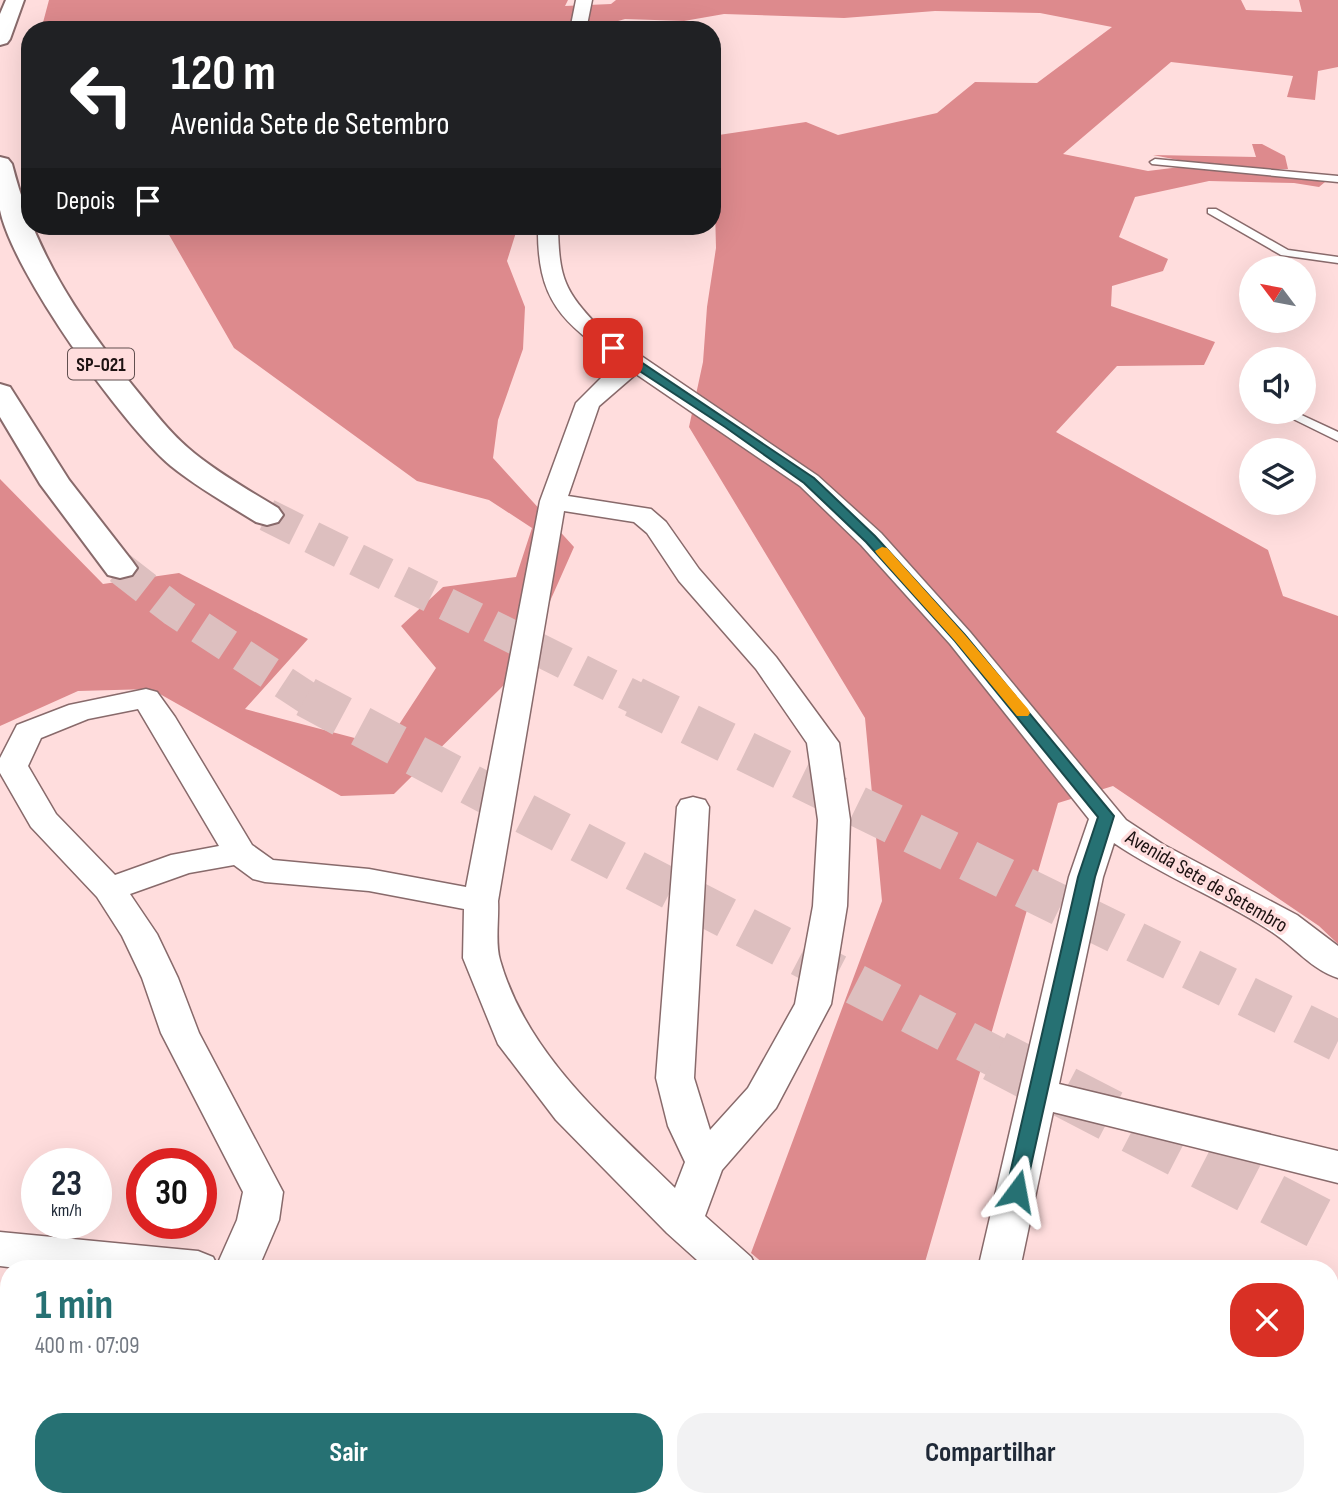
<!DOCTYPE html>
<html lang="pt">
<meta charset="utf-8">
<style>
body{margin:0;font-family:"Sofia Sans Condensed",sans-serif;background:#f2f2f3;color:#1f2937;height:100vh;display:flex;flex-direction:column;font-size:26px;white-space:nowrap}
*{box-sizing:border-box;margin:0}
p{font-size:23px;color:#747a83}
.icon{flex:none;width:38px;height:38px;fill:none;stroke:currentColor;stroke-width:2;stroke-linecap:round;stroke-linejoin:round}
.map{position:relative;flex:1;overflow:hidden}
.drawer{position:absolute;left:0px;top:1260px;width:1339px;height:247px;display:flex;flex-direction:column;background:#fff;border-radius:28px 28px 0 0;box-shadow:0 7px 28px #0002}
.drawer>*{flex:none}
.top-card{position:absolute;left:21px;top:21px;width:700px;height:214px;border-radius:28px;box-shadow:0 7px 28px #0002;background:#202124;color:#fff;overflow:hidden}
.needle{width:46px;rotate:302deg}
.buttons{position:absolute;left:1239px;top:256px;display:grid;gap:14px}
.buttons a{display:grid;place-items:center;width:77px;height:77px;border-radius:50%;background:#fff;box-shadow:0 7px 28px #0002;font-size:35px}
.speed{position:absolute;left:21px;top:1148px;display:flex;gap:14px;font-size:35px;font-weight:700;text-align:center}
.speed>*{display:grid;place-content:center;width:91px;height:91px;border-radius:50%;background:#fff;box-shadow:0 7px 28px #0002;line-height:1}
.speed small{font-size:18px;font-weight:400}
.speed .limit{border:10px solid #d22;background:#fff;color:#111}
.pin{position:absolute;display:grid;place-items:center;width:60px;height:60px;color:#fff;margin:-30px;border-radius:14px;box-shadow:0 4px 10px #0006}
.me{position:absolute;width:77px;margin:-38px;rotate:13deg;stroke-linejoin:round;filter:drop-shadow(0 0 5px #0008)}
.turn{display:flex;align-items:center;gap:24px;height:147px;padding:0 35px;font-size:32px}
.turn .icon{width:91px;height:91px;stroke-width:2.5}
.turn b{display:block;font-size:49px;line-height:60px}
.then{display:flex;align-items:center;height:66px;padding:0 35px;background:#0003;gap:14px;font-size:26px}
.round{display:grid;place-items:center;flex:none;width:74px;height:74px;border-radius:28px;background:#f2f2f3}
.overview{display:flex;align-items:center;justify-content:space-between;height:119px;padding:0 35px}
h1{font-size:42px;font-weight:700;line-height:52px;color:#267173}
.cta{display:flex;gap:14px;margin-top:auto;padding:14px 35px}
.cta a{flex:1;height:80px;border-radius:28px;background:#267173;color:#fff;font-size:28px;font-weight:700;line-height:80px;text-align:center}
.cta a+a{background:#f2f2f3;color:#1f2937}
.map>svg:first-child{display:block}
.forest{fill:#dd8a8d}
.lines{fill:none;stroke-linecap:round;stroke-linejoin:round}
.highway-tunnel-far2{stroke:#ddbfbf;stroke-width:33;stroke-dasharray:33 17;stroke-linecap:butt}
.highway-tunnel-far1{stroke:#ddbfbf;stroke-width:41;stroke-dasharray:41 21;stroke-linecap:butt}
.highway-tunnel{stroke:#ddbfbf;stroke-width:52;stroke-dasharray:52 26;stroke-linecap:butt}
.lane-casing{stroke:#886a6b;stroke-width:3}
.street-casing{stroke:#886a6b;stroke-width:3}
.highway-casing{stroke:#886a6b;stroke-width:4}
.lane{fill:#fff;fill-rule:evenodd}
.street{fill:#fff;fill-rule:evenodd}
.highway{fill:#fff;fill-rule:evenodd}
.route{fill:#267173;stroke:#19494b;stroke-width:2}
.slow{fill:#f59e0b}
.labels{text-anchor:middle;stroke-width:7;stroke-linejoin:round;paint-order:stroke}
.shield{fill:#fdd;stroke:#614f4f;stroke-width:2}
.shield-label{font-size:19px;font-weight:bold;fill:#1d1212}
.street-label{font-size:21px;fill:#1d1212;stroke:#fdd}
</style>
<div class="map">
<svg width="1338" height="1506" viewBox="0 0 1338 1506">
<rect width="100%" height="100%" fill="#fdd"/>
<path class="forest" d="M49 0H568L565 6 611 4 616 0H1241L1246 10 1302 12 1299 0H1338V67L1318 71 1315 100 1287 97 1293 76 1171 62 1063 154 1148 171 1188 166V162L1153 155 1256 157 1252 144H1262L1285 156 1288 169H1247C1273 176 1299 177 1325 182L1319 187 1294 183 1209 181 1135 197 1119 237 1168 259 1163 271 1112 286 1111 306 1215 342 1204 365 1117 366 1056 432 1268 550 1283 596 1338 616V944L1319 926 1113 786 1058 803 923 1269H770L751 1253 882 901 865 718 689 427 703 362 707 307 716 248 715 209 712 207V136L806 122 838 135 937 113 975 82 1037 83 1112 27 1040 13 935 11 844 18 724 14 684 21 625 19 587 30H41Z
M164 226H518L507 261 525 307 523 349 498 420 493 458 574 547 520 669 394 794 341 796 151 689 78 691 0 726V479L103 584 179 573 308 639 245 709 385 746 436 668 401 626 443 587 516 577 532 528 489 500 417 481 234 348Z"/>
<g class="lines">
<path class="highway-tunnel-far2" d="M267 515 638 699
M120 568 174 610 309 699"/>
<path class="highway-tunnel-far1" d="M306 697 518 810 998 1058
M634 697 1338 1041"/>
<path class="highway-tunnel" d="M995 1056 1338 1233"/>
<g class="lane-casing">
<path id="lane" d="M1155 159 1338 176V182L1152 164 1150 162Z
M1208 209H1216L1288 250 1338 257V263L1281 255 1208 213Z
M1277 411H1293L1338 432V441Z"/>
</g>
<g class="street-casing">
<path id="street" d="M576 0H592L586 30H570Z
M538 226H558C559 278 564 291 600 328L818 476 881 533 970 632 1126 820 1164 845 1297 915 1338 946V978C1312 970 1295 947 1272 932 1222 899 1164 877 1114 843L1103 877 1059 1084 1338 1151V1183L1053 1112 1020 1269H978L1069 877 1089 819 950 644 861 545 800 486 636 374 599 406 568 496 651 509 666 522 699 569 776 657 839 743 850 820 847 906 831 1004 776 1108 722 1170 705 1216 751 1257 757 1269H707L667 1233 556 1120 498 1044 463 958 464 909 369 891 265 882 253 879 234 865 189 873 130 894 157 934 178 978 199 1033 283 1192 279 1220 258 1269H24L0 1266V1232L198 1251 213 1257 217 1265 237 1220 243 1192 161 1033 142 978 122 936 97 897 31 827 0 773V758L17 725 69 705 146 689 157 692 175 717 252 845 273 860 369 869 466 887 540 501 576 403 603 376 621 363C561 322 537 301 538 226ZM564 511 634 522 647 533 679 581 756 669 807 743 818 820 813 906 795 1004 748 1088 710 1130 694 1078 709 807 705 800 693 797 681 800 677 807 656 1078 668 1126 685 1162 675 1188C607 1121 527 1055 500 960 495 943 499 919 498 901ZM138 709 219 846 171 855 115 875 56 814 28 766 41 738 88 719Z
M1338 1468V1506H1306L1310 1498H1330V1471Z
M113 1498H161L158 1506H110Z
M315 1498H374L375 1499 372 1506H311Z
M851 1498H903L899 1506H847Z"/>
</g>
<g class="highway-casing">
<path id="highway" d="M6 0H24L10 39 7 43 0 45V14Z
M0 157 8 159 12 164C34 251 77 316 133 386 152 409 170 434 194 453 220 474 250 491 278 508L283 515 278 522 267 525 256 522C227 504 197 487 171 466 122 424 13 273 0 210 0 194 0 174 0 157Z
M0 384 10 387 69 480 132 561 137 568 132 575 120 578 108 575 40 484 0 417Z"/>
</g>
<use href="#lane" class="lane"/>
<use href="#street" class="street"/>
<use href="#highway" class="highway"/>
</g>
<path class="route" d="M609 346H617L814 478 875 536 965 635 1114 816 1095 877 1024 1197 1017 1199 1009 1197 1006 1191 1078 877 1098 817 955 641 866 542 804 483 725 427 609 351Z"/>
<path class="slow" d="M882 547 887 548 965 635 1028 709 1030 713 1028 716H1017L955 641 877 554 875 551Z"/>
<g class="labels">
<rect class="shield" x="68" y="348.5" width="66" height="31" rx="5"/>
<g class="shield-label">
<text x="101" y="371">SP-021</text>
</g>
<g class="street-label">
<text transform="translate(1207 881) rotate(30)" y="7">Avenida Sete de Setembro</text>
</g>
</g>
</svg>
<div class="buttons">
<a><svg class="needle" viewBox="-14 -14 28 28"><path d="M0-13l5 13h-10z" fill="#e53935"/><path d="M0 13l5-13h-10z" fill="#747a83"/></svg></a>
<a><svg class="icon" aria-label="sound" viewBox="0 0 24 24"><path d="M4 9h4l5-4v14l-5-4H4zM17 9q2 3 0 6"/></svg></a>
<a><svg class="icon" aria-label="layers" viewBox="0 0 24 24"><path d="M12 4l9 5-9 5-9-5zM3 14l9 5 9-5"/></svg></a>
</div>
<div class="speed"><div>23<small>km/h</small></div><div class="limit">30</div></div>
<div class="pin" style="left:613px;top:348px;background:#d93025"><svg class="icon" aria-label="arrive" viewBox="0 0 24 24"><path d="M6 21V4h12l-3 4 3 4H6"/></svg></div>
<svg class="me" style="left:1017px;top:1191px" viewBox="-20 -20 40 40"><path d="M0-17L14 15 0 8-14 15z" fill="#267173" stroke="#fff" stroke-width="4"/></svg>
<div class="top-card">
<div class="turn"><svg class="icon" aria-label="left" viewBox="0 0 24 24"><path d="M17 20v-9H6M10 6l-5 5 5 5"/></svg><div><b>120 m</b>Avenida Sete de Setembro</div></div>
<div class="then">Depois<svg class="icon" aria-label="arrive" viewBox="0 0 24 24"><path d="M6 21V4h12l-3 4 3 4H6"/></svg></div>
</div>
<section class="drawer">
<div class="overview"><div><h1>1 min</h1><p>400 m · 07:09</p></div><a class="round" style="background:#d93025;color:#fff"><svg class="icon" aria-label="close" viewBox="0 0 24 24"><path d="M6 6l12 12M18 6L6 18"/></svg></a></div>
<div class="cta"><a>Sair</a><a>Compartilhar</a></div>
</section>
</div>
